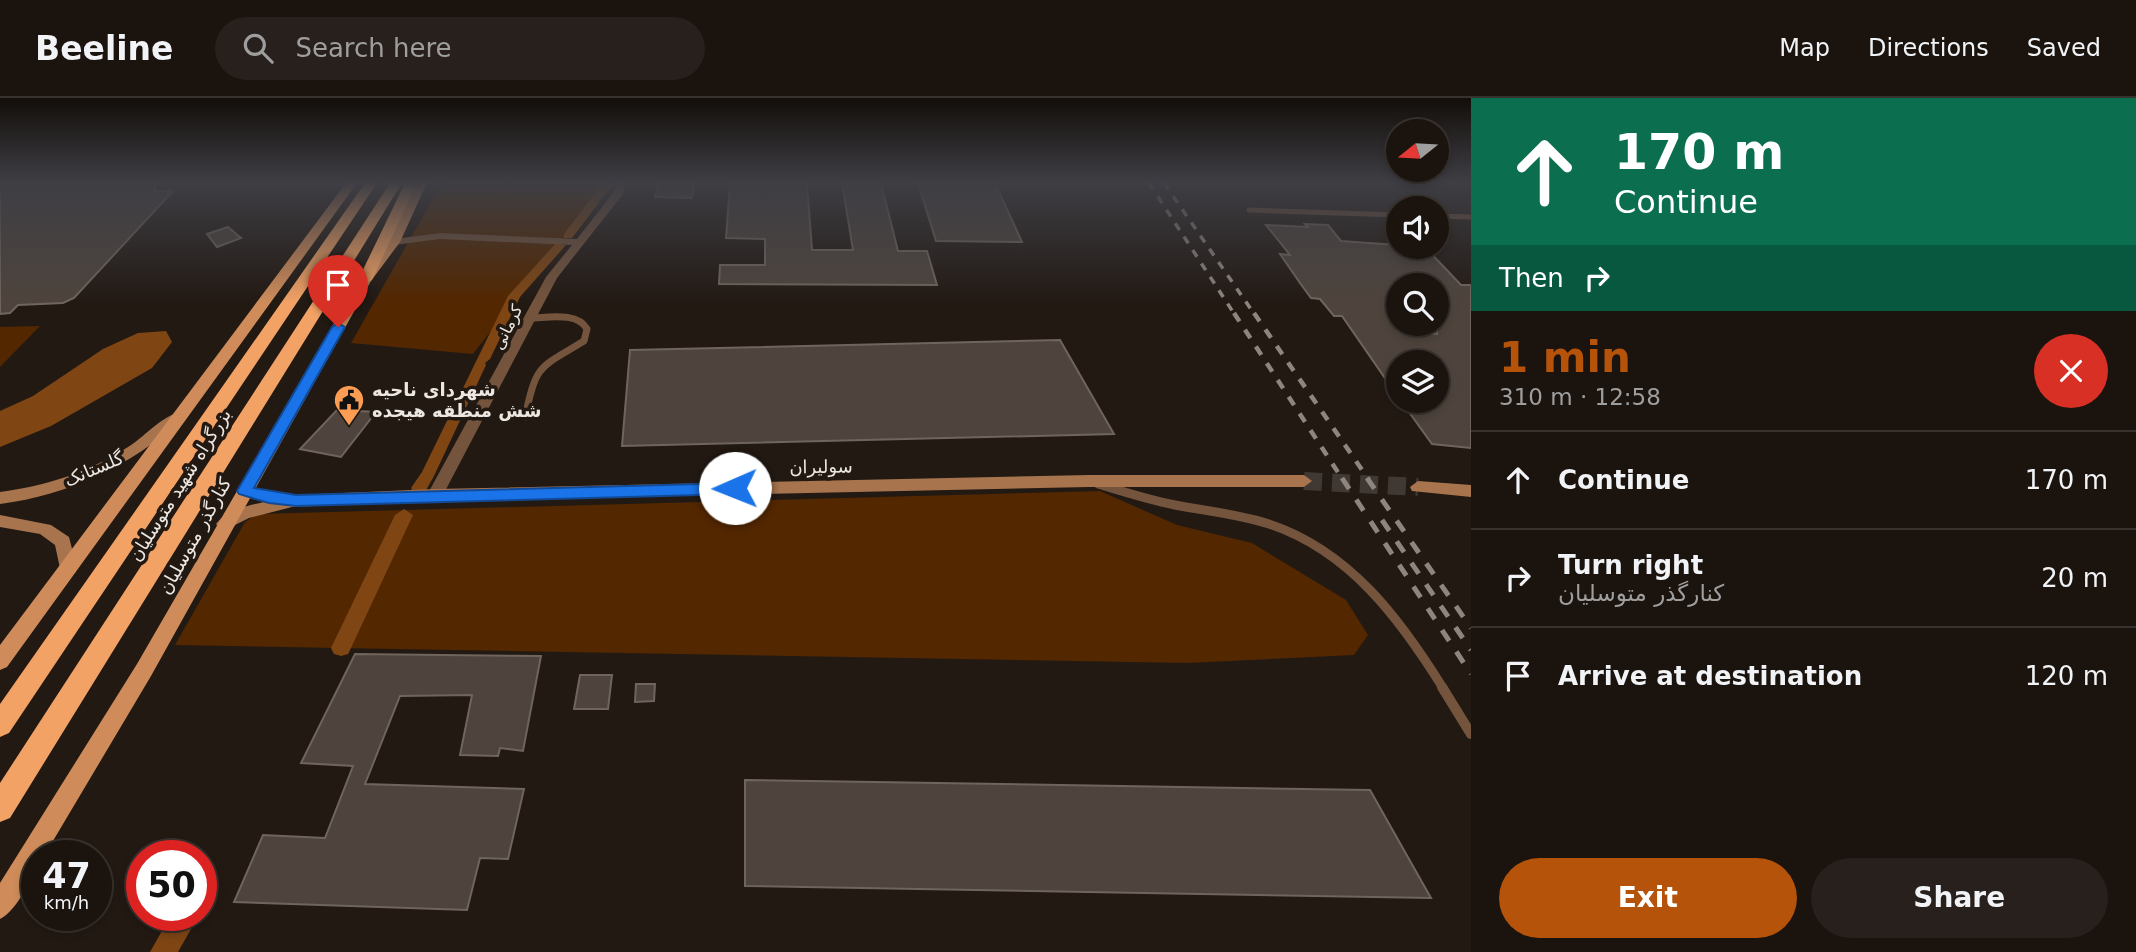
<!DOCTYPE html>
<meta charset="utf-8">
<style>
body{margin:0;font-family:"DejaVu Sans","Noto Naskh Arabic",sans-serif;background:#27201c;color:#f1f3f6;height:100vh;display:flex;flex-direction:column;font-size:26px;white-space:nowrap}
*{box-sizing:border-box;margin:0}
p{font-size:23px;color:#9f9e9e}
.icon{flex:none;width:38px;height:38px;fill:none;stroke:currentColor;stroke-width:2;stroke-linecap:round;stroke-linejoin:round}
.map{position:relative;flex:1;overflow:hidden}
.panel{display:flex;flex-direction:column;background:#1a130e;width:665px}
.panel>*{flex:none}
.hud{background:#0b6e4f;color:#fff;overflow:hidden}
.needle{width:46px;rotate:252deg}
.buttons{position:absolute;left:1386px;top:21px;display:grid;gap:14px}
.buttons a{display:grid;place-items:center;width:63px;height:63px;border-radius:50%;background:#1a130e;box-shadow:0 4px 10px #0003,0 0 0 2px #38322e;font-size:35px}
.speed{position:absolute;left:21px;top:742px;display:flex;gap:14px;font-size:35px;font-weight:700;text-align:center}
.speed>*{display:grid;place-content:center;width:91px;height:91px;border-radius:50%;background:#1a130e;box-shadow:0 4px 10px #0003,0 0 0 2px #38322e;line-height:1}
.speed small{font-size:18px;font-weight:400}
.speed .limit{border:10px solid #d22;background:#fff;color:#111}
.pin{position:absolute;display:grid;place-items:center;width:60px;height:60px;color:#fff;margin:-72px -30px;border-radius:50% 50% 50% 0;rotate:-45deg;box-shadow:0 0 7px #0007}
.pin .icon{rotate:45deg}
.me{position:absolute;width:77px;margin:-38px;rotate:269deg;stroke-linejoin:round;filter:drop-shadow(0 0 5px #0008)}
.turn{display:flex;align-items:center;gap:24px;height:147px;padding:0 28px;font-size:32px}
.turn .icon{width:91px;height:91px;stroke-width:2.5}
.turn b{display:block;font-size:49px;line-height:60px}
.then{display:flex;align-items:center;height:66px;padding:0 28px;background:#0003;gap:14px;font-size:26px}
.round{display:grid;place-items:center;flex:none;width:74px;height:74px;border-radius:37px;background:#27201c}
.overview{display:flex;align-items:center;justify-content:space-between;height:119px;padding:0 28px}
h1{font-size:42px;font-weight:700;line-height:52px;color:#b45309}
.primary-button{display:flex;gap:14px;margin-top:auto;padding:14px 28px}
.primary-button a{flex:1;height:80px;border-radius:42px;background:#b45309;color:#fff;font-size:28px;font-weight:700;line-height:80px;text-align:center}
.primary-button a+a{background:#27201c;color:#f1f3f6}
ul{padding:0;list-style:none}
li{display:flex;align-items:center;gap:21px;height:98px;padding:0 28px;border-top:2px solid #38322e}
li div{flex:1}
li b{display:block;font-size:26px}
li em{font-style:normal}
header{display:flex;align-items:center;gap:42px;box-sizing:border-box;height:98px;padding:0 35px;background:#1a130e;border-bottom:2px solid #38322e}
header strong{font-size:33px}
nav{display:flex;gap:38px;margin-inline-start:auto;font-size:24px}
.search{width:490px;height:63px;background:#27201c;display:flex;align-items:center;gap:18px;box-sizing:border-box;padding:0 24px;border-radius:38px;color:#9f9e9e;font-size:26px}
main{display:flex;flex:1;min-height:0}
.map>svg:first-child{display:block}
.green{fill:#532700}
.water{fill:#7f4614}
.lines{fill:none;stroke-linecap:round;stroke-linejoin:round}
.canal{fill:#7f4614;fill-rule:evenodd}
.building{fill:#4e443d;stroke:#70655d;stroke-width:2;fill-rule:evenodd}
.secondary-tunnel{stroke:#403832;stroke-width:18;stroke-dasharray:18 10;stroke-linecap:butt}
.lane-far3{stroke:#74543d;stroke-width:5}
.lane-far2{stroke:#74543d;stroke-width:7}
.lane-far1{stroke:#74543d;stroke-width:9}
.lane{stroke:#74543d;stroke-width:10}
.street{fill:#74543d;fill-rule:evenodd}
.secondary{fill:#a7744e;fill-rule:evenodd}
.primary{fill:#cf8c5a;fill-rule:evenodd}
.highway{fill:#f3a265;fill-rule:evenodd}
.rail-far2{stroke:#8d8680;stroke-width:3.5;stroke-dasharray:8 8;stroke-linecap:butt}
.rail-far1{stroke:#8d8680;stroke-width:4.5;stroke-dasharray:10 10;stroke-linecap:butt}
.rail{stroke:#8d8680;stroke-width:5;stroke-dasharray:13 13;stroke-linecap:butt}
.route{fill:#1a73e8;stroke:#114b97;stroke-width:2}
.labels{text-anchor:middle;stroke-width:7;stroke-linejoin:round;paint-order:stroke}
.far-street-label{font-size:16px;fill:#ede7e2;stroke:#221913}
.poi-label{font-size:18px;font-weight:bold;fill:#ede7e2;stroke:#221913;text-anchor:start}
.street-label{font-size:18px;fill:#ede7e2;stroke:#221913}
</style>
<header>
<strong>Beeline</strong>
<div class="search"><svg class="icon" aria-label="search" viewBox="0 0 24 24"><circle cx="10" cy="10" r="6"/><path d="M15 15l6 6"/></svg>Search here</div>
<nav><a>Map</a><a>Directions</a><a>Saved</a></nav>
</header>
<main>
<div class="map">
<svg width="1471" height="854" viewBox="0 0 1471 854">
<rect width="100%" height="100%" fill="#221913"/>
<path class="green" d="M442 85H606L473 256 351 245Z
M40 228 0 269V229Z
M1100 393 1177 427 1252 445 1346 502 1368 537 1354 557 1188 565 175 547 245 424 258 416Z"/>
<path class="water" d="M166 233 172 244 152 270 51 328 0 349V313L33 298 103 251 138 235Z"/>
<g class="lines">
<path class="canal" d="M603 85H614L572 140H564V136Z
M556 145 566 147 520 199 490 261 485 265 486 267 434 378 425 394H413L411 390 422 374 508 198Z
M404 411 413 417 351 550 348 556 341 558 334 556 331 550 395 417Z
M171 817H199L178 854H150Z"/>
</g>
<path class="building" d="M0 85H155V93H173L74 200 63 205 18 207 10 215 0 216Z
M658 85H695L692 100 655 99Z
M730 85H807L812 152H853L842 85H881L898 153H927L937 187 719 186 720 167H765V141L726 140Z
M918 85H995L1022 144 936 143Z
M1305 126 1328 127 1341 143 1425 149 1461 187H1471V350L1432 346 1401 303H1437V264H1398V299L1342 218H1334L1320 201 1311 200 1300 185 1280 156 1290 157 1266 127 1308 129ZM1398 187H1437V236L1398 233Z
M228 129 241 140 217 149 207 136Z
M1060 242 1114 336 622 348 630 252Z
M337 312 376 314 341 359 300 351Z
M355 556 541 558 523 653 500 650 498 658 460 657 472 597 400 598 365 686 524 691 508 761 480 760 467 812 234 804 263 737 325 740 353 668 301 665Z
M580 577H612L608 611H574Z
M636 586H655L654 603 635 604Z
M745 682 1370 692 1431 800 745 788Z"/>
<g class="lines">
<path class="secondary-tunnel" d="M1304 383 1418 389"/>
<path class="lane-far3" d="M1249 112 1398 117
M1437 118 1471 119"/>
<path class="lane-far2" d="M525 319C537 265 538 271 584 243L587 231C577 213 547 220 529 220"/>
<path class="lane-far1" d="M1098 386C1124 394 1149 402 1175 407 1206 413 1239 416 1269 426 1350 453 1400 521 1443 590"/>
<path class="lane" d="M1442 589 1471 636"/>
<path class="street" d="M617 85H626L623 96 557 180 443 397 440 401H430L427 397 546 179 572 147 440 141 394 147 389 144 394 141 440 135 577 141 613 95Z"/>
<path class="secondary" d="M177 315 185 320 182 323C128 368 70 397 0 406V394C46 388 89 374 128 349 143 340 160 320 177 315Z
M1089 377H1304L1312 383 1304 389H1089L435 403 292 409 249 420 225 432 219 430 216 426C226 412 247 408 264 404L239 397 237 393 239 389 245 387 269 394 296 397 435 391Z
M1418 383 1471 387V399L1412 393 1410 389Z
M0 417 51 427 69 439 77 470 75 475H61L55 447 40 436 0 429Z"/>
<path class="primary" d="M346 85H357L7 569 0 572V547Z
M417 85H427L400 144 371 183 151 578 44 758H37C37 775 16 814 0 821V785L137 566 359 182 389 143Z"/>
<path class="highway" d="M365 85H377L9 635 0 639V606Z
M390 85H402L10 720 0 724V685Z
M405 85H417L372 182 365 186 360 185 358 182Z"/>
<path class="rail-far2" d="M1149 85 1235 217
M1164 85 1255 217"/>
<path class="rail-far1" d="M1234 215 1343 382
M1254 215 1369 382"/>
<path class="rail" d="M1342 380 1471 576
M1367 380 1471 530
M1382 422 1471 552"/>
</g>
<linearGradient id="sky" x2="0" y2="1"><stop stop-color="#130e0a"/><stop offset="0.41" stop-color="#3e3e44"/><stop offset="1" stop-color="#3e3e44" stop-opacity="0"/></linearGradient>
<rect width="1471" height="205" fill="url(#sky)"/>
<path class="route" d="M338 225 345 229 254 390 296 397 735 385 743 390 735 396 296 408 269 405 239 396 237 393 332 229Z"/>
<defs>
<g id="civic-pin" transform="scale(1.575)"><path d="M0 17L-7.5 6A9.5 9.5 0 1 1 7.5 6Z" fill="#fc9d53" stroke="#221913"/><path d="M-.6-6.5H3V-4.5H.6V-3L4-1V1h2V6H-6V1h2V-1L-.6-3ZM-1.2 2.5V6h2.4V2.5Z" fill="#111"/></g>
</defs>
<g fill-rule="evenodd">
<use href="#civic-pin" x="349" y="302"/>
</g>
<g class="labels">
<g class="far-street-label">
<text transform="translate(507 229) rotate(-64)" y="6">کرمانی</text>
</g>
<g class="poi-label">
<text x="372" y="298">شهردای ناحیه<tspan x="372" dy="21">شش منطقه هیجده</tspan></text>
</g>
<g class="street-label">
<text transform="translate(821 369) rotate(-1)" y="6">سولیران</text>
<text transform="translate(94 371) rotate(-23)" y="6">گلستانک</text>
<text transform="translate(180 387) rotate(-58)" y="6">بزرگراه شهید متوسلیان</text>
<text transform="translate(195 438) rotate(-61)" y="6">کنارگذر متوسلیان</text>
</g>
</g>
</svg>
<div class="buttons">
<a><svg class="needle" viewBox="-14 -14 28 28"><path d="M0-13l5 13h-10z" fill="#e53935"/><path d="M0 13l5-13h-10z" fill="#9f9e9e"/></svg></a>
<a><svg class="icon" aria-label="sound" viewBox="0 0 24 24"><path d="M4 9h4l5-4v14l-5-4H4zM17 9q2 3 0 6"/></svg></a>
<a><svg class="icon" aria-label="search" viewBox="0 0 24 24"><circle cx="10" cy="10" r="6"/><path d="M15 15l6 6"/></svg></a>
<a><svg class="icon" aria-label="layers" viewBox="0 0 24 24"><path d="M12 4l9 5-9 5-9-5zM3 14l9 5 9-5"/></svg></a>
</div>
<div class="speed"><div>47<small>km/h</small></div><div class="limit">50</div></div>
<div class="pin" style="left:338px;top:229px;background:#d93025"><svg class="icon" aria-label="arrive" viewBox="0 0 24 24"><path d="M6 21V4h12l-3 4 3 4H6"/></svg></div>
<svg class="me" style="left:735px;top:390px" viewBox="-20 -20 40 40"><circle r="19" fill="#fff"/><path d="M0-13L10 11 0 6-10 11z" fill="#1a73e8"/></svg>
</div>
<section class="panel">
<div class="hud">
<div class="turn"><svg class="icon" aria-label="ahead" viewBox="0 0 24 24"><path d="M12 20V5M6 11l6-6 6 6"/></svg><div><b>170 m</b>Continue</div></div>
<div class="then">Then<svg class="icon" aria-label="right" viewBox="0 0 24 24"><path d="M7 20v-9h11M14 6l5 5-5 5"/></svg></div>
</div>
<div class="overview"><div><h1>1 min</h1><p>310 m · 12:58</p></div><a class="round" style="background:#d93025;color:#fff"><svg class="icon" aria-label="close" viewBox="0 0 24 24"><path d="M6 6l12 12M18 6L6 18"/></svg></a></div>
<ul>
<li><svg class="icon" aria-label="ahead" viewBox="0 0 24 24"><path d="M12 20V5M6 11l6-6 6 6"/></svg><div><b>Continue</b></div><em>170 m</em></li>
<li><svg class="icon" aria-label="right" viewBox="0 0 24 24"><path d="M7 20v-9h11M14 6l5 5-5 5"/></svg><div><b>Turn right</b><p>کنارگذر متوسلیان</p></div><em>20 m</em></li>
<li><svg class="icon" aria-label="arrive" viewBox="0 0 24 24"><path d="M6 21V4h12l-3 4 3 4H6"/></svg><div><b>Arrive at destination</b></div><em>120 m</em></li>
</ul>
<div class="primary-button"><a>Exit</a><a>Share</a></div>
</section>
</main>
